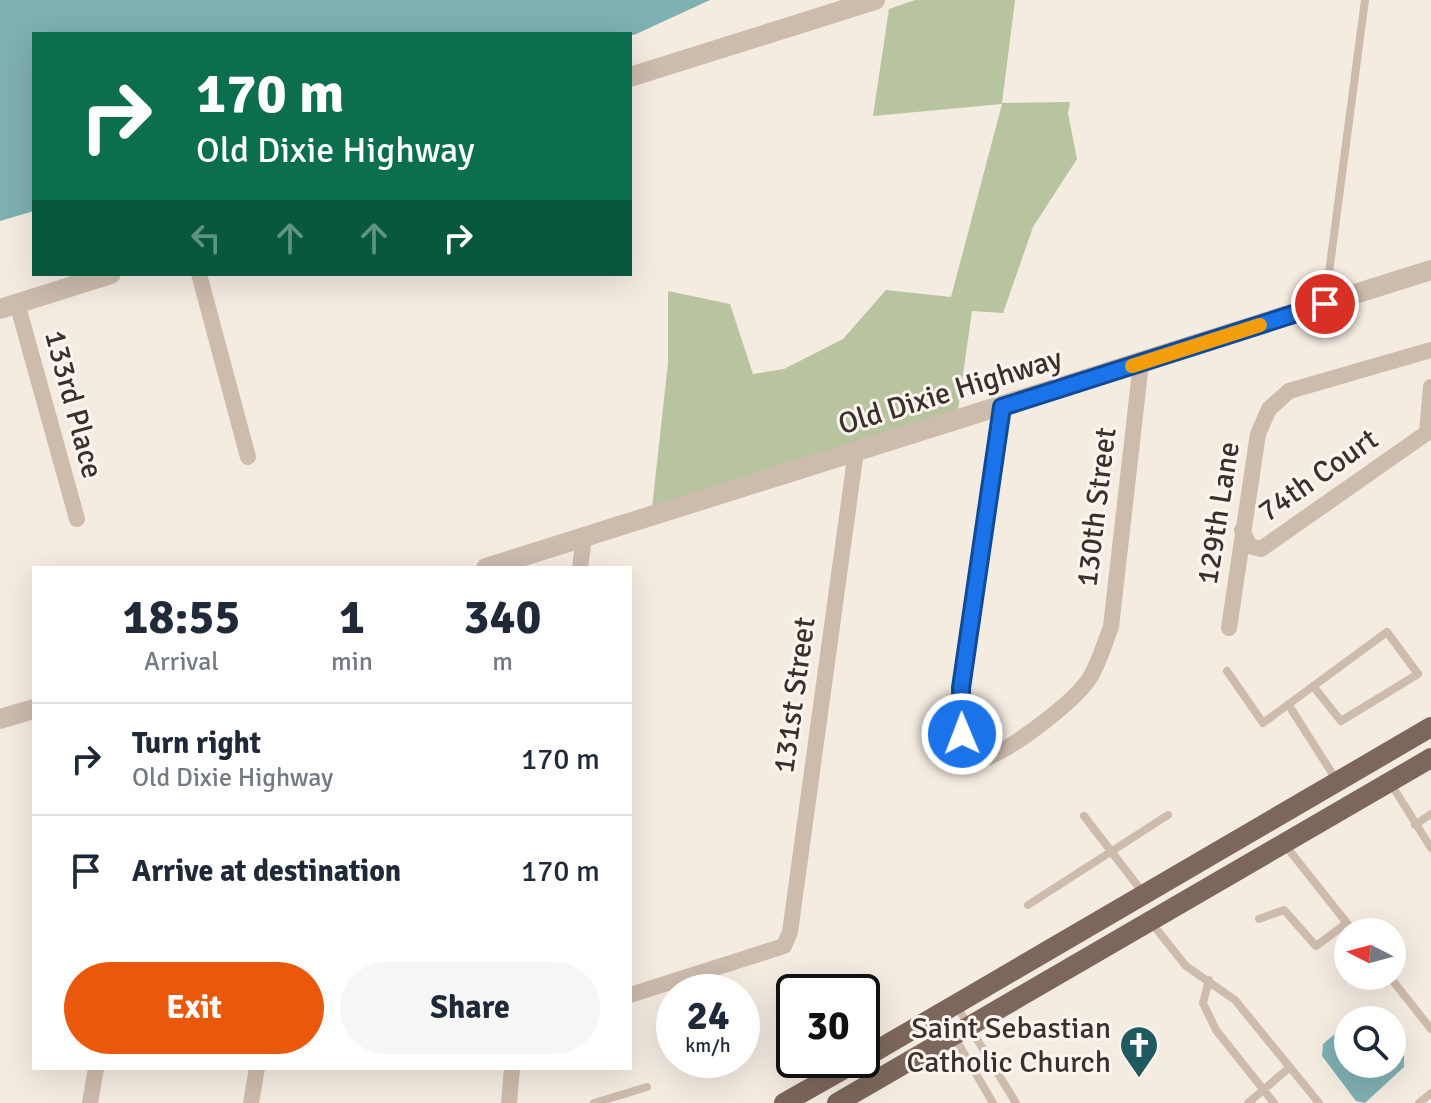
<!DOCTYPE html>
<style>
body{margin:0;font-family:Signika,sans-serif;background:#f6f6f7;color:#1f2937;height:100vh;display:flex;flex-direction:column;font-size:30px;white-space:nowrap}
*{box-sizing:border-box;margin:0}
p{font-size:26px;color:#747a83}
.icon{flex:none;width:44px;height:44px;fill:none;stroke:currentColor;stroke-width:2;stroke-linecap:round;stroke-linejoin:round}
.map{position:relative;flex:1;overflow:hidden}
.side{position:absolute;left:32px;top:566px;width:600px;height:504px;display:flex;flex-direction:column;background:#fff;border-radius:0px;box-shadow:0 8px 32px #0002}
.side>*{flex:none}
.top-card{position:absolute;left:32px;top:32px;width:600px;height:244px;border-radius:0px;box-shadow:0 8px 32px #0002;background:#0b6e4f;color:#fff;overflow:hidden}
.needle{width:52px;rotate:276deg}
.fabs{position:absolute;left:1334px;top:918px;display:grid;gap:16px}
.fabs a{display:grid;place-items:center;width:72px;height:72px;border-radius:50%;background:#fff;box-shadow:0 8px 32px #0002;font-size:40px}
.speed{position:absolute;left:656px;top:974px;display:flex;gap:16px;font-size:40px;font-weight:700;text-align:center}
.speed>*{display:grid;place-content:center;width:104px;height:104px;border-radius:50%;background:#fff;box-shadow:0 8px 32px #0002;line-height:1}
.speed small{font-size:20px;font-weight:400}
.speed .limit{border:4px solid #111;border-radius:12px;background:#fff;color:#111}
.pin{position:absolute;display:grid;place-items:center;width:68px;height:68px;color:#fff;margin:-34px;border:4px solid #fff;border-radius:50%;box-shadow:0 2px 8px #0007}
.me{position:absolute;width:88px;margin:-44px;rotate:359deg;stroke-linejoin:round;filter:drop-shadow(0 0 6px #0008)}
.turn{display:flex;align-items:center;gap:28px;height:168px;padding:0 32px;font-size:36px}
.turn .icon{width:104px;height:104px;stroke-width:2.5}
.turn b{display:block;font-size:56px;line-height:68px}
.lanes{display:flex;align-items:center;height:76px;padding:0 32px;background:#0003;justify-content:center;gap:40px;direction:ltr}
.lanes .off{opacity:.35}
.eta{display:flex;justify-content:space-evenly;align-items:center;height:136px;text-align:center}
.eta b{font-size:48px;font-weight:700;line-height:56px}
.primary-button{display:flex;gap:16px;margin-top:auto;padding:16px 32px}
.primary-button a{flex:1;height:92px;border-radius:48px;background:#ea580c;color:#fff;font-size:32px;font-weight:700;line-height:92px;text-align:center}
.primary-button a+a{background:#f6f6f7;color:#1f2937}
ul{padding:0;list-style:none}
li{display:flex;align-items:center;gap:24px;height:112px;padding:0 32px;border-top:2px solid #e0e1e3}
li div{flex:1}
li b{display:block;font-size:30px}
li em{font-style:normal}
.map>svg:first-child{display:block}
.green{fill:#b8c4a0}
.water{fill:#7fb0b2}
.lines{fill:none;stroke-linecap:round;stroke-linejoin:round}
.service{stroke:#cdbbac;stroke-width:8}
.minor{stroke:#cdbbac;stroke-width:16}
.tertiary{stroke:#cdbbac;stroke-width:20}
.primary{stroke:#7d675c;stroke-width:20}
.route-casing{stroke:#114b97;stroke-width:20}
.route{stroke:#1a73e8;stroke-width:14}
.slow{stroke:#f59e0b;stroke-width:14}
.labels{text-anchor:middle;stroke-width:6;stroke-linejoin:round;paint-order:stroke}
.street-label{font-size:30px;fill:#3b302b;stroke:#fbf5ee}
.poi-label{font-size:30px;fill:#3b302b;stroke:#fbf5ee;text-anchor:end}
</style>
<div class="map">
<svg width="1431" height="1103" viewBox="0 0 1431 1103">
<rect width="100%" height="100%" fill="#f4ebe1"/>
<path class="green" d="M915 0H1015L1002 103 1070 102 1068 113 1077 159 1033 227 1003 313 972 311 958 410 652 508 668 363V291L730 304 753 374 784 369 843 339 886 290 951 297 1002 104 873 116 889 9Z"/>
<path class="water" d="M0 0H710L634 35 34 34V211L0 221Z
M1348 1023V1064H1392V1042L1404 1056V1067L1365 1103 1356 1101 1322 1056 1323 1044Z"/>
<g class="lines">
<path class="service" d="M1325 303 1365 0
M1227 671 1263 723 1387 632 1418 674 1341 721 1313 686
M1288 704 1337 781
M1391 784 1431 848
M1084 816 1144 894
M1415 825 1431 814
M1285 845 1354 932
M1028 905 1168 815
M1259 919 1284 910 1316 946 1347 923
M1150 921 1186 966 1235 1000 1319 1103
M1389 976 1431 1029
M1209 980 1203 1003 1216 1030 1274 1103
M956 1005 1016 1103
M941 1014 993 1103
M594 1103 647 1087
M1248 1103 1290 1067
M1419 1103 1431 1093"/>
<path class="minor" d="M199 274 248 457
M17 303 77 519
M1002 407 961 688 962 734 968 749 989 757C1014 747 1074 702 1089 679 1099 664 1104 644 1111 627L1141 363
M1427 433 1431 387
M1242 530 1250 546 1261 549 1431 430
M580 568 584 537
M1229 628 1258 434 1269 409 1289 391 1431 350
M630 995 784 946 790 932 856 451
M90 1103 96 1068
M251 1103 257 1068
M509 1103 512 1068"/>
<path class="tertiary" d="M630 77 875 0
M0 309 111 274
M486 568 1431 270
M0 719 34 709"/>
<path class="primary" d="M862 1059 1431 727
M784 1103 860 1060
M837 1103 1431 758"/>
</g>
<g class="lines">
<g class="route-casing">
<path id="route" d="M962 734 961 688 1002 407 1325 304"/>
</g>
<use href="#route" class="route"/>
<path class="slow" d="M1132 366 1260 325"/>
</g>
<defs>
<g id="church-pin" transform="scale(2)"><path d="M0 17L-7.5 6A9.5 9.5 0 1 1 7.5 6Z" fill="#1f5a5e" stroke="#fbf5ee"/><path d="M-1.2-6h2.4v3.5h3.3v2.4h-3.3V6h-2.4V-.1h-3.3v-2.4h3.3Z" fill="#fff"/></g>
</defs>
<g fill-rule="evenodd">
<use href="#church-pin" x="1139" y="1045"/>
</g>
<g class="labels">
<g class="street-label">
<text transform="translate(950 391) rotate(-17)" y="10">Old Dixie Highway</text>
<text transform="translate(74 404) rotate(75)" y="10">133rd Place</text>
<text transform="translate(1318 475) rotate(-35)" y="10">74th Court</text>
<text transform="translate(1096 507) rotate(-83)" y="10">130th Street</text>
<text transform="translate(1218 513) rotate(-81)" y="10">129th Lane</text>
<text transform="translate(794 695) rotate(-82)" y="10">131st Street</text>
</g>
<g class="poi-label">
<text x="1111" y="1038">Saint Sebastian<tspan x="1111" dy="34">Catholic Church</tspan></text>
</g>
</g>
</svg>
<div class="fabs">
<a><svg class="needle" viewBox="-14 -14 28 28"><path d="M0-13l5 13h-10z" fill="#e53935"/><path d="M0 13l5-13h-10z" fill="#747a83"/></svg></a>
<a><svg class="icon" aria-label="search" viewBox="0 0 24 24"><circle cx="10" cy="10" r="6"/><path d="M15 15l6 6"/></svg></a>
</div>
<div class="speed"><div>24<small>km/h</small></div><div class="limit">30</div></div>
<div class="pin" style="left:1325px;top:304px;background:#d93025"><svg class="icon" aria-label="arrive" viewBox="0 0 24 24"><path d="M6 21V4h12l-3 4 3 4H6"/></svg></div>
<svg class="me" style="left:962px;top:734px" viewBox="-20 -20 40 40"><circle r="17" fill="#1a73e8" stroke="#fff" stroke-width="3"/><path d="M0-11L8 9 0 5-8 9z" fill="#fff"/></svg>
<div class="top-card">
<div class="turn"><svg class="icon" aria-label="right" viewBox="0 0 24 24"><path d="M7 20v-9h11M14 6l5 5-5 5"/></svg><div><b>170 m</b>Old Dixie Highway</div></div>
<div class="lanes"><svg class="icon off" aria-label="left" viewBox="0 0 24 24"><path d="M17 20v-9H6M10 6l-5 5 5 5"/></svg><svg class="icon off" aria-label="ahead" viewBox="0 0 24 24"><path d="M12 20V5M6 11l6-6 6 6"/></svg><svg class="icon off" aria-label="ahead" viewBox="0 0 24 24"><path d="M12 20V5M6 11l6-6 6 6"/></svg><svg class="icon" aria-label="right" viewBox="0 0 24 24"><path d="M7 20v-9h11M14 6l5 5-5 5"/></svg></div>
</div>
<section class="side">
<div class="eta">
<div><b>18:55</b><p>Arrival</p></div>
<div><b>1</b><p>min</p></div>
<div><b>340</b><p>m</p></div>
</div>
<ul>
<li><svg class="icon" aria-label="right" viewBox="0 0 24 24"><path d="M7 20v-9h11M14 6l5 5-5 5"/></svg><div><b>Turn right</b><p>Old Dixie Highway</p></div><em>170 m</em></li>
<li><svg class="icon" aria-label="arrive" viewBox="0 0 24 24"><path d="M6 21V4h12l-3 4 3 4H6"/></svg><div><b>Arrive at destination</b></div><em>170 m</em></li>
</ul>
<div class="primary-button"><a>Exit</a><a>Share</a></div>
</section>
</div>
